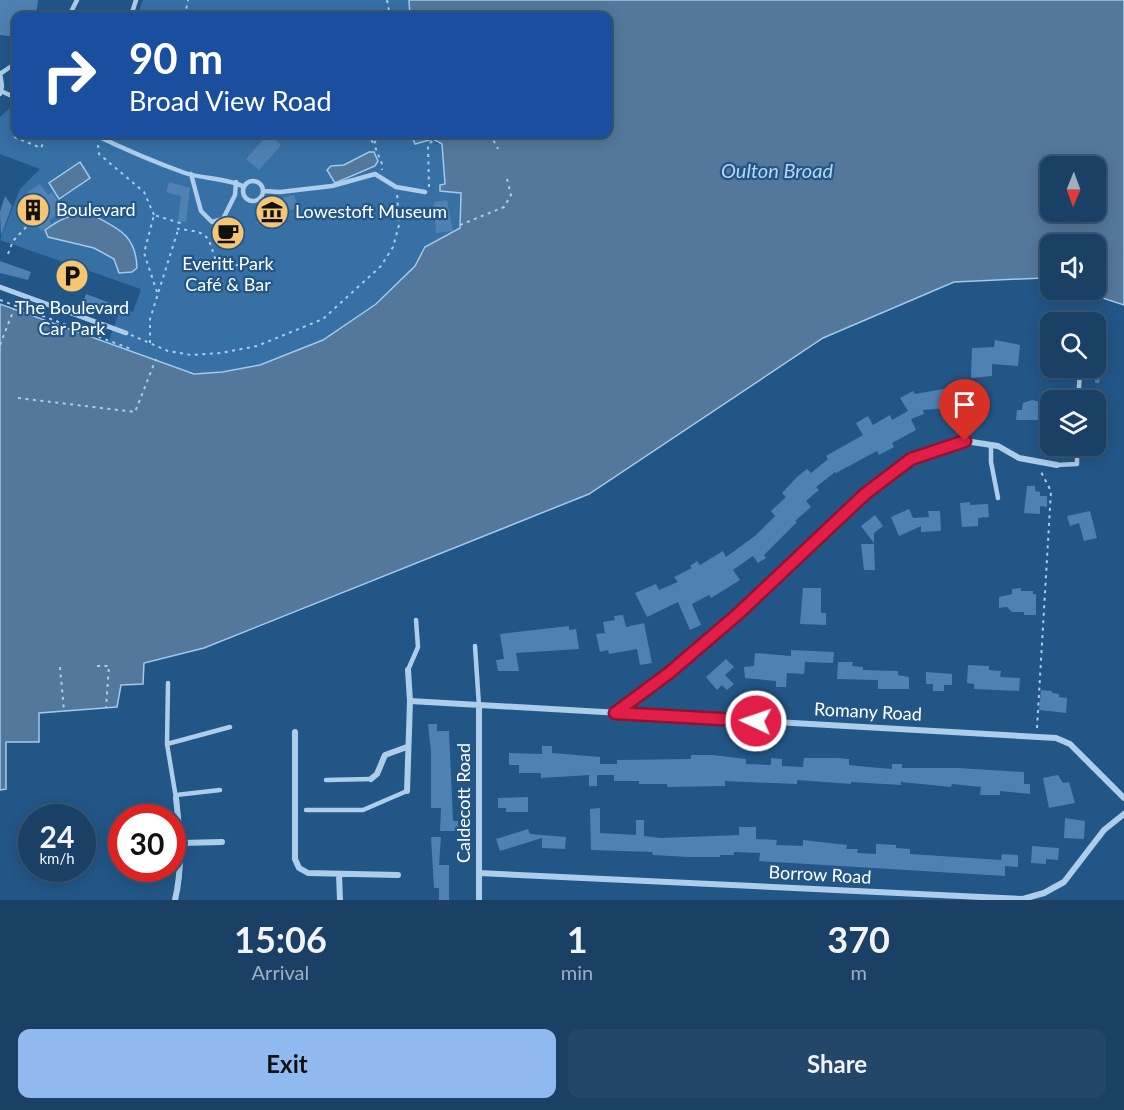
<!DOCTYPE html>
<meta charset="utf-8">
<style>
body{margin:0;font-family:Lato,sans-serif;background:#23476b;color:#f1f3f6;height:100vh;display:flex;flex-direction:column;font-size:22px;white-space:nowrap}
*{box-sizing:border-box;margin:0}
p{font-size:20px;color:#9fafbf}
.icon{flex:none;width:33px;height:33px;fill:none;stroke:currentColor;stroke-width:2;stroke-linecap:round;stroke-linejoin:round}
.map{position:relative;height:900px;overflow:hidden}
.drawer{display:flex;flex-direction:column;background:#1a4065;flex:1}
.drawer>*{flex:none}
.hud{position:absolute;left:12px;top:12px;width:600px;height:126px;border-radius:12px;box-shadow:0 3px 15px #0003,0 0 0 2px #385979;background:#1a4fa0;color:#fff;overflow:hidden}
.needle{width:39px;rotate:181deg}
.controls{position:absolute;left:1040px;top:156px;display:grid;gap:12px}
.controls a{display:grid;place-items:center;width:66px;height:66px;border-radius:12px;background:#1a4065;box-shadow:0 3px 15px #0003,0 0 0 2px #385979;font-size:30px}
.speed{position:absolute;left:18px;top:804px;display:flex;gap:12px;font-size:30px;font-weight:700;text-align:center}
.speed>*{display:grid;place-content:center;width:78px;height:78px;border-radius:50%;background:#1a4065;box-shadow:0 3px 15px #0003,0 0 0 2px #385979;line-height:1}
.speed small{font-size:15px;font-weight:400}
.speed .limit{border:9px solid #d22;background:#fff;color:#111}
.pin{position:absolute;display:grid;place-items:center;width:51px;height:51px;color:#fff;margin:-62px -26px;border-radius:50% 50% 50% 0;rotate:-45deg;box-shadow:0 0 6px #0007}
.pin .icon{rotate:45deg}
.me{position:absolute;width:66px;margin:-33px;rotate:273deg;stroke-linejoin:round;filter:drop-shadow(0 0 4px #0008)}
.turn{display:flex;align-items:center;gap:21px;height:126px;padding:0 18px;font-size:27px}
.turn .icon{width:78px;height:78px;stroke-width:2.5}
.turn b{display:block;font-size:42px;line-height:51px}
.eta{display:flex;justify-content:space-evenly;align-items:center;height:102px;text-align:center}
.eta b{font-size:36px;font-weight:700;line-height:42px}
.action{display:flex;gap:12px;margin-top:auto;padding:12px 18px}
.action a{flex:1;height:69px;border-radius:12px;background:#90b9f0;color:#111;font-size:24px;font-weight:700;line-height:69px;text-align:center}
.action a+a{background:#23476b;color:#f1f3f6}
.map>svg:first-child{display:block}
.green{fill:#3670a5}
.water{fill:#54789b;stroke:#a0c9eb;stroke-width:1.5;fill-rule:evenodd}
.building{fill:#4f82b2}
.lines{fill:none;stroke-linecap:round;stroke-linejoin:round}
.path{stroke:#adcdea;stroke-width:2;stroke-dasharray:3 4.5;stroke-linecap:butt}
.service{stroke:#adcdea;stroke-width:4.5}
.pedestrian{stroke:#adcdea;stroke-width:5}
.minor{stroke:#adcdea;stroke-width:6}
.route-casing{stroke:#92132f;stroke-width:15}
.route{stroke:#e11d48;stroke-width:10}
.labels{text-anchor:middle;stroke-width:4.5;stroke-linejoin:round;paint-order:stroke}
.poi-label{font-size:18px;fill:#fff;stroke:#225687;text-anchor:start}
.street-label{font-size:18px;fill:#fff;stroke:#225687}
.water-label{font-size:20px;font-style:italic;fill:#b8d6f1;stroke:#225687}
</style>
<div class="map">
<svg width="1124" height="900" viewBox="0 0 1124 900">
<rect width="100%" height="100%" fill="#225687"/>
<path class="green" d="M143 0H409L410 16H137Z
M16 102V134H411L415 144 433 139 437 144 442 143 445 185 461 192V228L425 247 415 266 376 304 323 340 260 365 222 372 194 374 108 343 121 307 133 312 141 289 0 240 20 189 40 169 0 154V117Z"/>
<path class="water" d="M409 0H1124V305L1078 290H1095V244H1050V280L1043 278 954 282 823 338 589 494 204 648 144 663 143 684 121 685 117 707 39 713V742H6V789L0 790V304L194 374 222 372 260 365 323 340 376 304 415 266 425 247 460 228 461 193 440 191V185L445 184 442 144 433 139 415 144 411 134H608V16H410ZM1050 166H1095V212H1050Z
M369 152H374L378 161 375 166 335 183 327 170 331 166 344 165Z
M80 162 90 178 59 199 49 183Z
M89 213C116 228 136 233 137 268L132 272 119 273 114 259 94 248 48 237 45 230C60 219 71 214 89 213Z"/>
<path class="building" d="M0 0H38L36 16H16V37L0 35Z
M268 134 281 145 259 170 246 159Z
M169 182 190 188 186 222 178 221 181 196 166 192Z
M40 184 48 195 52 192 64 211 49 220 51 224 41 231 23 203 31 198 27 192Z
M294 195 298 207 277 215 281 226 270 230 266 220 256 224 264 203Z
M5 196 12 206 1 236 0 212Z
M447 200 453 231 436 233 434 202Z
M238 223 242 235 218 244 213 232Z
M0 261 31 272 28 280 0 273Z
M86 294 121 307 118 315 103 310 102 313 94 310 96 307 83 302Z
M995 340 1020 345 1018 366 992 364V376L971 378 972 348 994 347Z
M1095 354 1104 356 1099 383H1095Z
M967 385 970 406 923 410 924 414 911 419 916 430 892 443 894 447 879 455 877 451 836 473 835 472 816 487 819 490 806 501 811 507 795 521 797 522 764 555 766 558 758 563 753 556 733 570 740 580 711 598 709 595 692 604 701 625 690 630 678 602 647 617 635 593 656 584 659 590 678 582 674 577 692 568 690 566 697 561 700 565 723 551 726 557 755 536 775 516 771 511 786 497 782 493 797 477 807 469 811 473 828 459 826 456 863 435 856 423 868 416 873 425 890 415 892 420 908 411 900 398 913 391 915 394Z
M1032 400 1044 403 1042 420H1016L1017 410H1022L1023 403Z
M1027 486H1035V491L1040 492V496H1047V507L1040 506V514L1024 513Z
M970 502V505L988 504 989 517 978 518V526L962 527 960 503Z
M909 509 913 518 929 517 928 511H940L941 531 921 532V526L899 536 891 517Z
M1090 511 1097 538 1084 541 1079 523 1070 526 1067 516Z
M875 515 883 526 874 533V543L861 526Z
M861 544H874L875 570H864Z
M803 588H821V613H826V625L800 624Z
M1021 588V591H1033V594H1036V615H1024V612H1012L1007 607 999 608V597L1012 594V589Z
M623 615 626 627 644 623 652 663 640 665 637 649 609 654 608 650 600 652 596 634 605 633 603 622 615 620 614 616Z
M569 626V630L576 629 579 649 516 653 519 671H498L496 660 504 659 500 634Z
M791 650 834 652 833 663 805 662 804 674 787 673 786 687H776V681L745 678 744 667 754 666 755 653 791 656Z
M726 659 734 667 725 675 734 684 727 690 722 685 717 690 706 677Z
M838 662H853L852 666 863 667V670L898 671V675L909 677V689H878V680L837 679Z
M968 665 989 666V670L1001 671 1000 677 1020 678 1019 691 974 689V684L967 683Z
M926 672 952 674V685H944V691H933V684H926Z
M1041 690 1052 691V693L1059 694V697L1067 698 1066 713 1039 710Z
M428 724H437V731H449L453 821H458V831H440L441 808H431V752Z
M542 746H552V753L600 757V764H617V760L691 759V755H712L746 759V764L771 765V758L782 759V766L803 767 804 758H838L849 759V765L868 767 892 769V764H902V768H958L1024 772V784H1030V794L1000 791V795H980L981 787 952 784 951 787 901 782V785L851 782V784L797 780V784L725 781V786L667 787V784H639V781H614V775H597V786H589V775L541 778V773H519V765H509V753L542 754Z
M1058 775 1063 783 1069 782 1075 803 1049 808 1043 778Z
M528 797V812H506V808H498V798Z
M600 808V833L636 835V820H644V836L661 838 739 835V827H756V839L777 840 776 845 803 846V840L847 845 846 849H858L857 853 876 854V844L896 845V848L910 849V854L1001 860 1002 854 1018 855V867L1005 866V876L759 861 760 853 734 852V855H720V857H688L653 855 652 852 591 850 590 809Z
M1065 818 1085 821 1084 839 1064 838Z
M528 829 530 834 566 837 565 849 542 848V838L500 851 496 839Z
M431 837H441L439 865H449V900H439V888H434Z
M1032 846 1059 848 1058 860 1046 859V864L1031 863Z"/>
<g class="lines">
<path class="path" d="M387 0 390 16
M185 16 188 0
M16 124 12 136 41 148 47 134
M367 134 374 144
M379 134 374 144 382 164V170
M490 134 498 149
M45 138 57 137 60 134
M98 145 99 154 144 192 154 215
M429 187 428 144 445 134
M460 225 504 207 511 195 507 179
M8 254 13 241 29 224
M157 292 144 253 154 215 180 223 178 229C212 232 207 236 218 267L226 269 243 263
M0 300 131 349
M131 335 168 351 191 355 221 353 257 346 323 319 381 266 393 247 399 225 397 193
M150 343V319L178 230
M0 345 14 309
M18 398 135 412 156 359
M97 666H109L106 708
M60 667 64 711
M1037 728 1051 491 1040 470"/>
<path class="service" d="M45 16 70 14 77 0
M131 16 136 0
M0 73 2 86 0 94
M0 74 16 63
M1 91 16 98
M93 134C122 148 154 162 185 173 203 179 228 178 244 187
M191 174 201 211 212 222 223 219 235 195 236 182
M243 191a10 10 0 1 1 20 0a10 10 0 1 1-20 0Z
M263 191 280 192 332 186 375 174 396 187 425 192
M1078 400 1080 373
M991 445V462L998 498
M1057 465 1077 464V446
M475 646 479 706
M408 670 418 647 416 620
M168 683 167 744 176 798
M167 744 230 727
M326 780 371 779
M176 795 220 790
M306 810H363L407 791"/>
<path class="pedestrian" d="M0 287 126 333"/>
<path class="minor" d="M410 701 1056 738 1070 744 1124 798
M615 713 669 673 739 613 865 494 911 459 965 441 998 446 1019 458 1057 465
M295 732V859L299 868 308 873 398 875
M371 779 377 774 385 755 407 747
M407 791 410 701 408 670
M181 843 222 842
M479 873 1023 899 1044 893 1064 882 1104 830 1124 814
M339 874 340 900
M175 900C183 866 180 833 176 798
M479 900V706"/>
</g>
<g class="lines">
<g class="route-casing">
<path id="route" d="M756 721 615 713 669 673 739 613 865 494 911 459 965 441"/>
</g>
<use href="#route" class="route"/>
</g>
<defs>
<g id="building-disc" transform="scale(1.725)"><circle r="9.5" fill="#f6c56f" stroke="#225687"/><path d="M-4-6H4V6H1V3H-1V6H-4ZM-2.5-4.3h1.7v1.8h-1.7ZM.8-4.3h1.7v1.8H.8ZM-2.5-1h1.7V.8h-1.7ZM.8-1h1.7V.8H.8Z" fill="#111"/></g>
<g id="museum-disc" transform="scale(1.725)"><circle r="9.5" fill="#f6c56f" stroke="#225687"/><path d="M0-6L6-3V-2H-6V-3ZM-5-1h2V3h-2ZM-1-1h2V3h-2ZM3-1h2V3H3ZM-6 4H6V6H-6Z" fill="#111"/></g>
<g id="cafe-disc" transform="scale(1.725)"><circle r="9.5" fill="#f6c56f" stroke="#225687"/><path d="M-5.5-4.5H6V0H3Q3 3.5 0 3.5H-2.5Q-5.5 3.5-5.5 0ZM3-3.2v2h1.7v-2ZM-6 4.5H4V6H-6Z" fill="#111"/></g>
<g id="parking-disc" transform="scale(1.725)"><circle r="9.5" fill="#f6c56f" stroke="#225687"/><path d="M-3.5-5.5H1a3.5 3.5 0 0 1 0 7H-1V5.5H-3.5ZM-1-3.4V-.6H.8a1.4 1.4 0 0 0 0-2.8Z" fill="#111"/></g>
</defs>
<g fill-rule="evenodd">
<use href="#building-disc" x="33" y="210"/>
<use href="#museum-disc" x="272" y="212"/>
<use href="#cafe-disc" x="228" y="233"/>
<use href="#parking-disc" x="72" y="276"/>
</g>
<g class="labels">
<g class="poi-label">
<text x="56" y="216">Boulevard</text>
<text x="295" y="218">Lowestoft Museum</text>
<text x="228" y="270" text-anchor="middle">Everitt Park<tspan x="228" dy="21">Café &amp; Bar</tspan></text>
<text x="72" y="314" text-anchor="middle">The Boulevard<tspan x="72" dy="21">Car Park</tspan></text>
</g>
<g class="street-label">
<text transform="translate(868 712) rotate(3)" y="6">Romany Road</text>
<text transform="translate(464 803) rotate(-90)" y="6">Caldecott Road</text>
<text transform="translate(820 875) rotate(3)" y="6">Borrow Road</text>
</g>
<g class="water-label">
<text x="777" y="178">Oulton Broad</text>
</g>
</g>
</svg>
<div class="controls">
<a><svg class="needle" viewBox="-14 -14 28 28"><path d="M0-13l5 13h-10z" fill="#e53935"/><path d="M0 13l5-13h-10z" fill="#9fafbf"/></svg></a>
<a><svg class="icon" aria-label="sound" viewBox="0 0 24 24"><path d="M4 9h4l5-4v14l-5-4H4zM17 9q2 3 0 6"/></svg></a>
<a><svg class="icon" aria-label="search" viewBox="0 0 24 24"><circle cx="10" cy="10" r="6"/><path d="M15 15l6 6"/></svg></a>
<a><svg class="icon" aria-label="layers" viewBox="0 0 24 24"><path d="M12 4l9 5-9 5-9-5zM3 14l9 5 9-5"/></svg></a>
</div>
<div class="speed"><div>24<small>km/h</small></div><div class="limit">30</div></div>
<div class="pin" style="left:965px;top:441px;background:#d93025"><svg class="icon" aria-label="arrive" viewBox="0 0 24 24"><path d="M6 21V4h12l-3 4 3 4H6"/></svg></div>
<svg class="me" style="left:756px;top:721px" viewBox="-20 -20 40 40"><circle r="17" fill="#e11d48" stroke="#fff" stroke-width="3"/><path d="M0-11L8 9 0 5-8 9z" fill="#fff"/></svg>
<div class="hud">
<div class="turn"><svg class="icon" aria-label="right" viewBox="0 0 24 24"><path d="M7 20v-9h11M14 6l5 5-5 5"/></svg><div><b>90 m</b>Broad View Road</div></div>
</div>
</div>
<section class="drawer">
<div class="eta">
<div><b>15:06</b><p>Arrival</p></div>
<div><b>1</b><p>min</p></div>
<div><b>370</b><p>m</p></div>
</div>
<div class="action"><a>Exit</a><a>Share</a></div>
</section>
